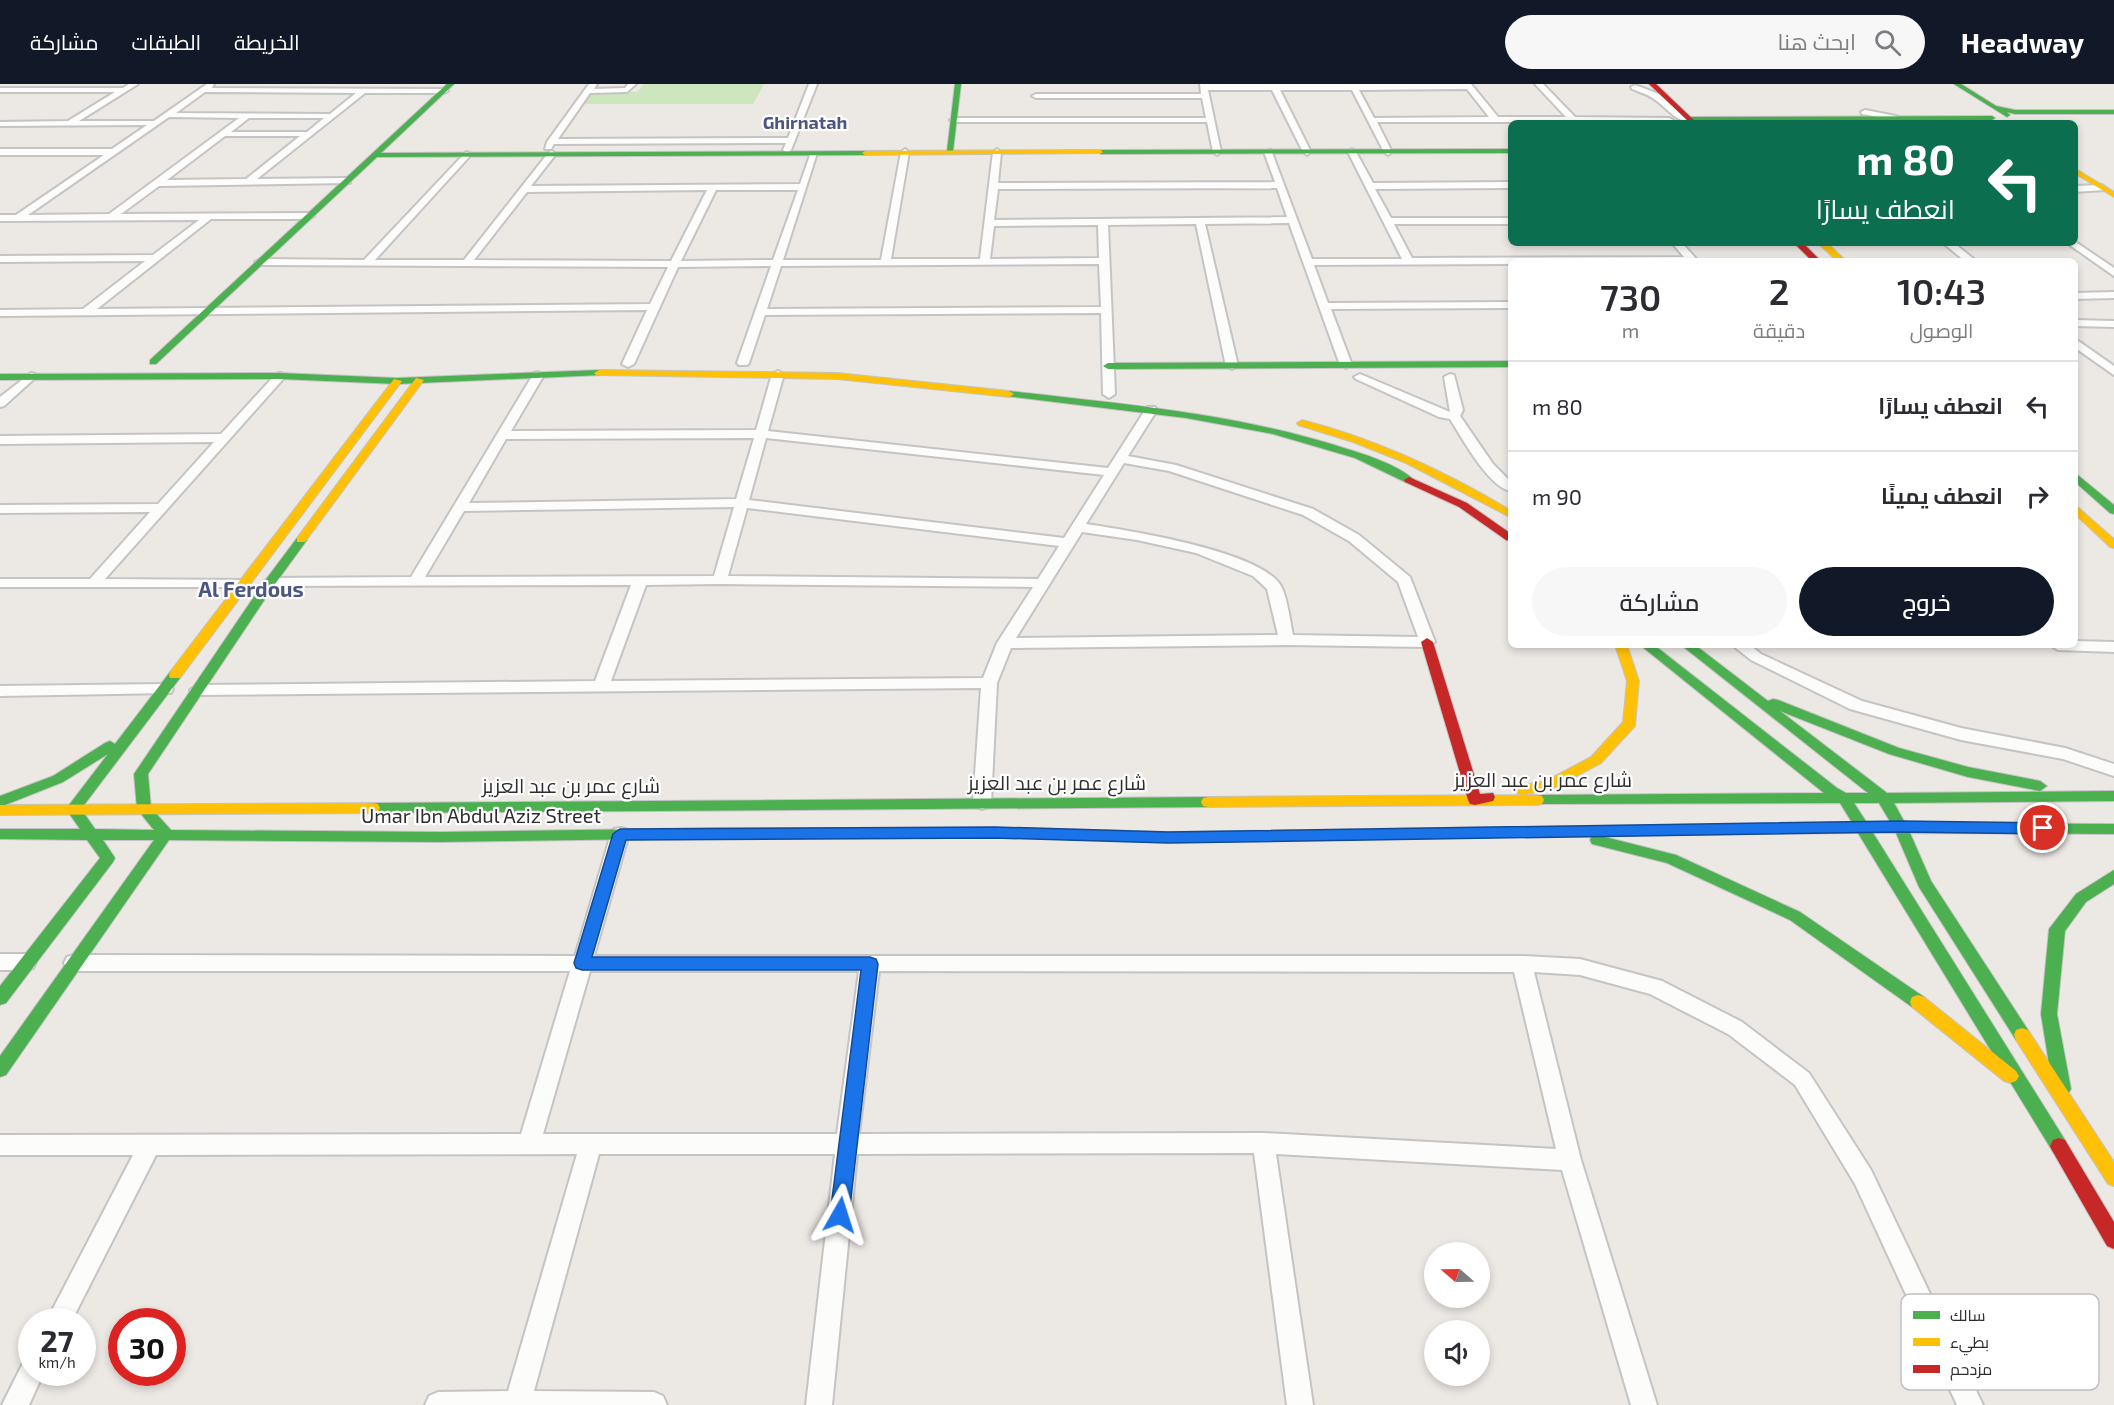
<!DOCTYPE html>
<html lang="ar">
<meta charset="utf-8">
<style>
body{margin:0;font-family:"Exo 2",Cairo,sans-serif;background:#f7f7f7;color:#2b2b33;direction:rtl;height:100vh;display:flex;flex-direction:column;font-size:22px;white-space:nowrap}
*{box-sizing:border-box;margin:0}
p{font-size:20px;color:#7c7c81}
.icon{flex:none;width:33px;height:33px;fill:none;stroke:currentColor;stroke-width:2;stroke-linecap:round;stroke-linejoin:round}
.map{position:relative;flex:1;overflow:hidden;direction:ltr}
.drawer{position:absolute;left:1508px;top:174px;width:570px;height:390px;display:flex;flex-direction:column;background:#fff;border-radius:9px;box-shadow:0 3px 9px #0003;direction:rtl}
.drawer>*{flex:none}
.banner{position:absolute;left:1508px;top:36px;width:570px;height:126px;border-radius:9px;box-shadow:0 3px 9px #0003;direction:rtl;background:#0b6e4f;color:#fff;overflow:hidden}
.needle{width:39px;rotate:290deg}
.buttons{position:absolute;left:1424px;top:1158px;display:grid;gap:12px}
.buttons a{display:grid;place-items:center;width:66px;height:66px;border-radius:50%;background:#fff;box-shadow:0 3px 9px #0003;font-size:30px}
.speed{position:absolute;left:18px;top:1224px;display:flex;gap:12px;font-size:30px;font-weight:700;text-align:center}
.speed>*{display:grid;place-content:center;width:78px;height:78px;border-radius:50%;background:#fff;box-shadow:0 3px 9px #0003;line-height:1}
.speed small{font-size:15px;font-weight:400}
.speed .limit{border:9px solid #d22;background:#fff;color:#111}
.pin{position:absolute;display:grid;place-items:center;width:51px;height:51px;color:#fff;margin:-26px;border:3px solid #fff;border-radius:50%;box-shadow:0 2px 6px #0007}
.me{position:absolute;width:66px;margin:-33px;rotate:6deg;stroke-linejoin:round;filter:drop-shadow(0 0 4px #0008)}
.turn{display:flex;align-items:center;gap:21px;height:126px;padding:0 24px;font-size:27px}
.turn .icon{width:78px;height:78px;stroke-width:2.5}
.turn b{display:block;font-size:42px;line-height:51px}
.eta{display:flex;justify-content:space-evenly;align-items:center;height:102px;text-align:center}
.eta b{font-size:36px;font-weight:600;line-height:42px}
.primary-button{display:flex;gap:12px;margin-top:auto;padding:12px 24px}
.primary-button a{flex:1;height:69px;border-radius:36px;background:#111827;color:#fff;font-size:24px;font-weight:600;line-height:69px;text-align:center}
.primary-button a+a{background:#f7f7f7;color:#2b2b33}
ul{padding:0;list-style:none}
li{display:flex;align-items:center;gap:18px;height:90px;padding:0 24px;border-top:2px solid #e1e1e2}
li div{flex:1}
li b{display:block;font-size:22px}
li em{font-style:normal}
header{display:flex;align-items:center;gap:36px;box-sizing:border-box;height:84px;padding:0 30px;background:#111827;color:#fff}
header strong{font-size:28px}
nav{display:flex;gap:33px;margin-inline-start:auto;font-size:21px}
.search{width:420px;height:54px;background:#f7f7f7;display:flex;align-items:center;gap:15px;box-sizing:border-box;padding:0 21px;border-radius:33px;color:#7c7c81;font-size:22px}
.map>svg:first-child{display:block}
.green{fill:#cee6be}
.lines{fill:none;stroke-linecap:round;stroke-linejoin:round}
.street-casing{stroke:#c5c4c5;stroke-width:4}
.fast-casing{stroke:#c5c4c5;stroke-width:2}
.slow-casing{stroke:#c5c4c5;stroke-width:2}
.jam-casing{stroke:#c5c4c5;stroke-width:2}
.street{fill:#fcfcfb;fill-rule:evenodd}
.fast{fill:#4caf50;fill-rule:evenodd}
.slow{fill:#ffc107;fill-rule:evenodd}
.jam{fill:#c62828;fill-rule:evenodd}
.route{fill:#1a73e8;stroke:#114b97;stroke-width:1.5}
.labels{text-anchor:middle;stroke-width:4.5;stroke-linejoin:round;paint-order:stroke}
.far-neighbourhood-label{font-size:18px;font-weight:bold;fill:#4d5680;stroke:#fff}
.street-label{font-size:20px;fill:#2e2e2e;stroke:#fff}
.neighbourhood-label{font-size:21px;font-weight:bold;fill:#4d5680;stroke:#fff}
.key{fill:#fff;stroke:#c0c0c0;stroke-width:1.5}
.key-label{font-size:16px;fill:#2e2e2e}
</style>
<header>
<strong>Headway</strong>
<div class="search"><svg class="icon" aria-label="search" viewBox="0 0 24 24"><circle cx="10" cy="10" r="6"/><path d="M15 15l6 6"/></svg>ابحث هنا</div>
<nav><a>الخريطة</a><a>الطبقات</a><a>مشاركة</a></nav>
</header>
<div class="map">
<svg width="2114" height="1321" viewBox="0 0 2114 1321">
<rect width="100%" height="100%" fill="#ece8e4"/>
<path class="green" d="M644 0H764L753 20H582L592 8H637Z"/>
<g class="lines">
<g class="street-casing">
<path id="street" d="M129 0H138L79 37H154L207 0H214L212 4 444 5 448 7 444 9H365L257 95 347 94 350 95V99L159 102 121 130 309 129 314 132 309 135H211L97 225 650 220 668 183 260 181 255 178 260 175 364 176 466 68 469 69V73L375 176H464L549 68 552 67 556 70 531 102 800 100 810 71 817 69 783 176H881L901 68 905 65 909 68 891 175H980L993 68 997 65 1001 68 998 99 1275 98 1264 68 1271 66 1312 175H1402L1348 68 1352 65 1356 68 1373 99 1510 98V104L1375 105 1391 134H1510V140H1394L1412 174 1684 173 1672 159H1682L1698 177H1510V180L1314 181 1328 219 1510 218V224L1331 225 1352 281 1346 284 1340 281 1289 139 1205 140 1238 282 1232 285 1226 282 1196 140 1108 141 1115 310 1109 314 1103 310 1101 229 765 231 749 279 747 281H739L737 279 771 182 678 183 634 280 628 283 622 280 647 226 0 232V226L83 225 145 177 0 178V172L153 171 199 136 0 137V131H16L104 71H0V65H112L147 41 0 42V38L68 37 115 8H0V4H123ZM205 8 356 9 330 30 176 29ZM169 33 239 34 109 130 28 131ZM249 34H324L307 48H231ZM225 52H300L246 95 167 96ZM1277 104 1287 133 994 136 998 105ZM707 106 671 177 474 176 527 108ZM716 106H798L773 176 681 177ZM1098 141 1099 174 990 175 994 142ZM1099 180 1101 223 767 225 781 182Z
M589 0H597L594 5 625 4 628 0H636L627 8 590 9 558 55 788 54 809 0H817L791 66 787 69 783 66 786 59 554 60 551 65H545L547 58Z
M1200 0H1471L1498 33H1566L1535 0H1543L1575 33 1669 34 1673 36 1669 38H1377L1392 68 1388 71 1384 68 1352 6H1280L1311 68 1307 71 1303 68 1272 6H1208L1221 68 1217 71 1213 68 1207 38H954L950 36 954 34H1206L1202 14H1036L1032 12 1036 10H1201ZM1467 5 1489 33 1374 34 1359 6Z
M1635 1 1659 10 1684 32 1694 35C1680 44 1666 22 1654 15 1648 10 1639 8 1632 5L1631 3Z
M1865 26 1896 32 1900 34 1896 36 1862 30 1861 28Z
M2102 101 2106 104 2105 106 2074 108V102Z
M2074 157 2114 184V192L2067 159H2074Z
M1943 159H1954L1976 177H1965Z
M2114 208V214L2074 215V209Z
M2074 236 2114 237V243L2074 242Z
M2074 254 2114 282V291L2074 263Z
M778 287 784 290 768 347 1108 384 1147 323H1155L1157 326 1128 372 1176 381 1313 425 1359 451 1410 493 1435 558 1427 563 1287 561 1011 564 997 599 991 719 988 723 982 725 976 723 973 719 981 604 198 611 190 606 198 601 595 597 631 501 270 502 263 498 270 494 411 493 534 289 538 288 544 291 511 347 756 346 772 290ZM754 354 736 415 469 419 506 355ZM766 354 1104 391 1064 454 749 416ZM1124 379 1169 387 1303 431 1349 457 1398 498 1418 553 1293 551C1290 537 1288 516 1281 502 1261 467 1126 446 1086 440ZM734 423 714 492 425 493 464 427ZM747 424 1059 462 1038 495 728 492ZM1082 448 1137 456 1196 469 1253 492 1267 505 1278 551 1016 554ZM720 500 1033 503 997 559 983 594 611 597 646 501Z
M31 289 35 290V294L4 322 0 323V313Z
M280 289 284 290V294L105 495 243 496 250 500 248 503H0V495H90L150 428 0 429V421L158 420 214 358 0 360V352L221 350 276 290Z
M1360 290 1450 328 1444 293 1450 290 1454 291 1463 326 1460 332 1493 380 1510 397V407C1488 402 1462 354 1450 335L1439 333 1356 295 1354 293Z
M2074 557 2114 558V568L2058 566 2050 561H2074Z
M1732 561H1750L1761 570 1862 617 1961 644 2065 664 2114 680V692L2063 675 1961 656 1850 625 1751 576Z
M165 600 171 601 173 605 171 609 0 612V602Z
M620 744 626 745 629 750 594 872H1522L1580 875 1662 897 1742 938 1809 989 1871 1086 1983 1321H1957L1855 1100 1795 1001 1728 950 1650 910 1580 891 1534 888 1581 1076 1657 1321H1631L1562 1086 1276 1070 1313 1321H1287L1254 1069 857 1070 832 1321H806L835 1070H599L534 1307 654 1308 663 1312 667 1321H425L429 1312 438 1308 508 1307 577 1070 156 1071 71 1238H46L133 1071H0V1051L521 1050 570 887H74L67 885 64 879 67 873 74 871 575 872 611 750 614 745ZM590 887H859L837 1050H543ZM879 887 1514 888 1556 1065 1264 1049 859 1050Z
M0 870H26L33 872 36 878 33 884 26 886H0Z
M32 1276V1288H44L29 1321H2L23 1279Z"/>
</g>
<g class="fast-casing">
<path id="fast" d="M447 0H454L381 69 865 67 868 69 865 71 377 73 156 280H150V276Z
M955 0H961L953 67 950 69 947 67Z
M1954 0H1961L1996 22 2015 26H2114V30H2015L2007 28 2010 31 2007 33Z
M1690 33 1992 32 1995 34 1992 36H1688Z
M1510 65V69L1101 70 1098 68 1101 66Z
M1510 277V283L1108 285 1103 282 1108 279Z
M599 286 604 289 602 291 397 300 280 295 0 296V290L280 289 397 294Z
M1009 307C1121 320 1235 329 1344 364 1364 370 1399 381 1414 396L1409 399 1405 398 1355 374 1273 350 1186 334 1006 312V308Z
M2074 388 2114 421V430L2110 429 2074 397Z
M301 453 307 456 275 500 148 690 151 724 171 746 440 748 721 744 726 745 728 749 726 753 721 754 440 758 169 756 6 991 0 993V972L154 756H103L115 774 113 778 6 919 0 921V902L100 774 87 756 0 755V745H80L66 725 108 670 63 698 0 723V712L53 692 105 659 110 657 115 660 170 588 175 587 181 591 180 594 81 725 95 745 154 746 137 725 134 690 264 498 297 454Z
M1640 561H1654L1837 704 1846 709H1868L1681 561H1695L1768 617 1773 615 1778 616 1899 664 1968 683 2040 697 2047 702 2040 707 1968 693 1889 670 1780 627 1887 709 2114 707V717L1894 719 1905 739 2114 740V750L1910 749 1931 797 2028 946 2030 951 2028 956 2022 958 2016 956 1919 803 1896 749H1873L2065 1056 2068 1062 2065 1068 2059 1070 2053 1068 1858 749 1852 748 1850 744 1853 740 1840 719 1532 720 1530 716 1532 712 1537 711 1824 709ZM1854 719H1879L1891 739H1867Z
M1208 713 1213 714 1215 718 1213 722 1208 723 373 729 368 728 366 724 368 720 373 719Z
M1580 742 1585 743 1587 747 1585 751 1580 752 1168 758 1020 754 1015 753 1013 749 1015 745 1020 744 1168 748Z
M1597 751 1676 771 1800 828 1924 913 1926 918 1924 923 1918 925 1912 923 1790 836 1667 779 1592 760 1590 756 1592 752Z
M2114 786V800L2086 818 2065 847 2057 930 2071 1005 2068 1010 2062 1013 2056 1010 2053 1005 2041 930 2049 845 2076 810Z"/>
</g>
<g class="slow-casing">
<path id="slow" d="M1101 66 1103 69 865 71 862 69 865 67Z
M2074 84 2114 108V113L2074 89Z
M1818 159H1827L1846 177H1837Z
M599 286 837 289 1009 307 1014 310 1009 313 837 295 596 291 594 289Z
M416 294 424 296 305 458H297V454Z
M394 295 402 297 180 594H170L169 591 170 588Z
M1302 336C1376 355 1445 387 1510 426V433L1406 379 1353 358 1298 341 1297 339Z
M2074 420 2114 455V464L2110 463 2074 429Z
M1615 561H1627L1639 597 1635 642 1601 679 1554 704 1523 711 1518 710 1516 706 1518 702 1546 697 1591 673 1623 638 1627 597Z
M1537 711 1542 712 1544 716 1542 720 1537 721 1208 723 1203 722 1201 718 1203 714 1208 713Z
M373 719 378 720 380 724 378 728 373 729 0 731V721Z
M1857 739 1862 740 1864 744 1862 748 1857 749 1580 752 1575 751 1573 747 1575 743 1580 742Z
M1918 911 1924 913 2016 987 2019 992 2016 997 2010 999 2004 997 1912 923 1910 918 1912 913Z
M2022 944 2028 946 2114 1078V1102L2108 1100 2016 956 2014 951 2016 946Z"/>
</g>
<g class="jam-casing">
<path id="jam" d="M1649 0H1656L1697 39H1690Z
M1794 159H1803L1821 177H1812Z
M1409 393 1467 419 1510 449V457L1506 456 1459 423 1405 398 1404 396Z
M1427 554 1433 558 1480 710 1493 709 1495 713 1493 717 1475 721 1470 720 1468 716 1421 558Z
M721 744H1020L1025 745 1027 749 1025 753 1020 754H721L716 753 714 749 716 745Z
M2059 1054 2065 1056 2114 1138V1165L2107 1162 2053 1068 2050 1062 2053 1056Z"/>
</g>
<use href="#street" class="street"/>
<use href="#fast" class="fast"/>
<use href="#slow" class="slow"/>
<use href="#jam" class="jam"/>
</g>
<path class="route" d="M1900 737 2043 739 2050 744 2043 750 1900 748 1168 759 995 754 626 756 592 873H870L876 875 878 880 849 1131 847 1137 840 1140 833 1137 830 1131 861 886H582L576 884 574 879 613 750 620 745 995 743 1168 748Z"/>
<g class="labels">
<g class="far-neighbourhood-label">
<text x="805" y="45">Ghirnatah</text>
</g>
<g class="street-label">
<text x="1543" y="703">شارع عمر بن عبد العزيز</text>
<text x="1057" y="706">شارع عمر بن عبد العزيز</text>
<text x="571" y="709">شارع عمر بن عبد العزيز</text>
<text x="481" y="739">Umar Ibn Abdul Aziz Street</text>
</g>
<g class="neighbourhood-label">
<text x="251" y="513">Al Ferdous</text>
</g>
</g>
<rect x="1901" y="1210" width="198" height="96" rx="9" class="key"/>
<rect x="1913" y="1227" width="27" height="8" fill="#4caf50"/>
<rect x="1913" y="1254" width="27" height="8" fill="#ffc107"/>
<rect x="1913" y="1281" width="27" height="8" fill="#c62828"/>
<g class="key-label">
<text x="1950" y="1237">سالك</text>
<text x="1950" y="1264">بطيء</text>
<text x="1950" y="1291">مزدحم</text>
</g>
</svg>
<div class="buttons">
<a><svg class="needle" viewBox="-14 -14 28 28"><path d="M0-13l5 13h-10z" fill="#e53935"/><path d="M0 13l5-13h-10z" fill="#7c7c81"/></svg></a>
<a><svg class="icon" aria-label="sound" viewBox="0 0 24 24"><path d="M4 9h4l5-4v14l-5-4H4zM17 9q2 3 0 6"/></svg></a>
</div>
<div class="speed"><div>27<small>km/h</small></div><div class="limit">30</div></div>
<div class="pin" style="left:2043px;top:744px;background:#d93025"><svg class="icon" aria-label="arrive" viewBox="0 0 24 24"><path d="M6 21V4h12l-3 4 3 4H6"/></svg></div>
<svg class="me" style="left:840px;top:1131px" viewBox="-20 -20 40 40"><path d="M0-17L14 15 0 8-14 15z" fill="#1a73e8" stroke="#fff" stroke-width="4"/></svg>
<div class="banner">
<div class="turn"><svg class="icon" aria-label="left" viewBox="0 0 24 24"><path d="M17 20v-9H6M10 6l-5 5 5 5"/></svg><div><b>80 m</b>انعطف يسارًا</div></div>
</div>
<section class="drawer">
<div class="eta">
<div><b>10:43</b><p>الوصول</p></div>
<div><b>2</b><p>دقيقة</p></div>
<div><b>730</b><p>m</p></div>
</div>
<ul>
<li><svg class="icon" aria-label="left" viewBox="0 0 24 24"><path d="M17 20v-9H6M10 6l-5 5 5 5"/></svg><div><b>انعطف يسارًا</b></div><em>80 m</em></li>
<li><svg class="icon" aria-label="right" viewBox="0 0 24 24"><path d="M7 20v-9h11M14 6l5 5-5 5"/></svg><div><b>انعطف يمينًا</b></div><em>90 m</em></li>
</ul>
<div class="primary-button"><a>خروج</a><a>مشاركة</a></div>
</section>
</div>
